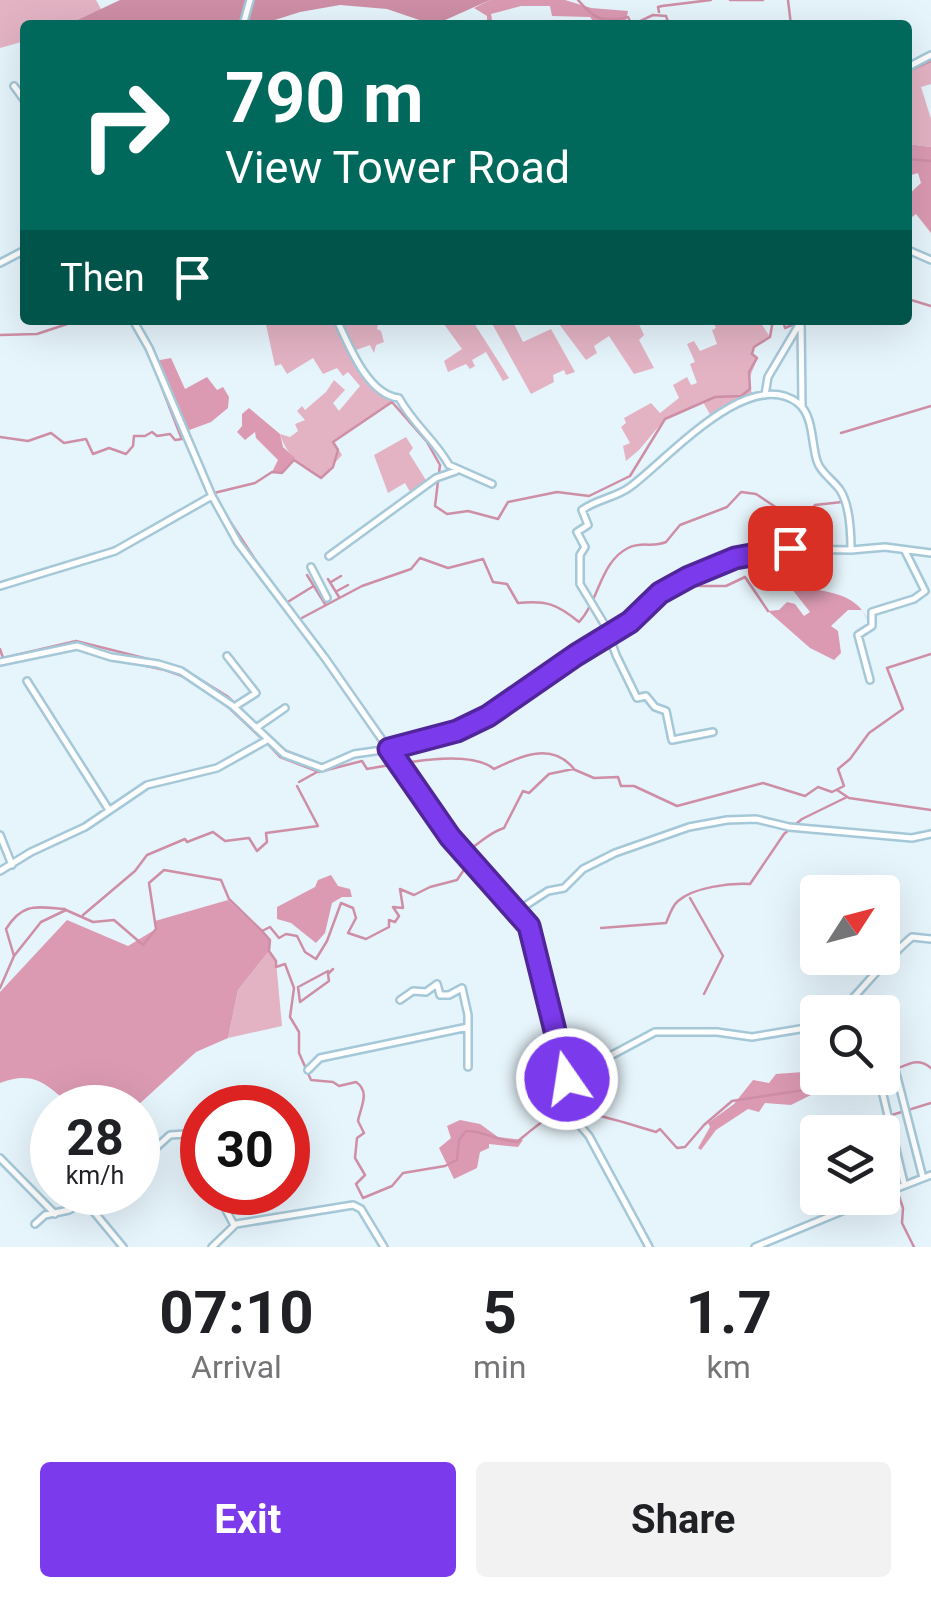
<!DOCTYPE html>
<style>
body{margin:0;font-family:Roboto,sans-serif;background:#f2f2f2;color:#202124;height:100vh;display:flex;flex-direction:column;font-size:38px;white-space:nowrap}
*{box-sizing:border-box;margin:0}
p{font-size:32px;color:#757577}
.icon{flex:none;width:55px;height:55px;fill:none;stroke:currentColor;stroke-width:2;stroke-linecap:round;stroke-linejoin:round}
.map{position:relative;height:1247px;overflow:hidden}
.drawer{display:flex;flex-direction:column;background:#fff;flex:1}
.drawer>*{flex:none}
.hud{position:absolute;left:20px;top:20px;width:892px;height:305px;border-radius:10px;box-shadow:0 10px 40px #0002;background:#00695c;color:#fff;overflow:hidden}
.needle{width:65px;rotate:54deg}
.controls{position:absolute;left:800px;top:875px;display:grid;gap:20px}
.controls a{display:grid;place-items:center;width:100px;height:100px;border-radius:10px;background:#fff;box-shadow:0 10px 40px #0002;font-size:50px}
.speed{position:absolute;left:30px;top:1085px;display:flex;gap:20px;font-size:50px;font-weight:700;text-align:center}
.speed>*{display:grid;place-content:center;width:130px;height:130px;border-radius:50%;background:#fff;box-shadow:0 10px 40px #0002;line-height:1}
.speed small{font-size:25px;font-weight:400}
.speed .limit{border:15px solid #d22;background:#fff;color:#111}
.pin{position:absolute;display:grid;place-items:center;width:85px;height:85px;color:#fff;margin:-42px;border-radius:20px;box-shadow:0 5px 15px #0006}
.me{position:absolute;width:110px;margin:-55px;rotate:347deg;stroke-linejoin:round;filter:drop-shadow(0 0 8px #0008)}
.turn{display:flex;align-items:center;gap:35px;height:210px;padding:0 40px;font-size:45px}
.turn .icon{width:130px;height:130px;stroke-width:2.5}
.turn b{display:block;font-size:70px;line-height:85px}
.then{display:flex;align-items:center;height:95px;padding:0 40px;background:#0003;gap:20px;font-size:38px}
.eta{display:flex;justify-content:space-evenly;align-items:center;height:170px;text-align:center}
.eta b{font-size:60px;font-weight:700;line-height:70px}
.action{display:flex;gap:20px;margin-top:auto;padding:20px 40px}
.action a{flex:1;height:115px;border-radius:10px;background:#7c3aed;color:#fff;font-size:40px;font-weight:700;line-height:115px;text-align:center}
.action a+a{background:#f2f2f2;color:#202124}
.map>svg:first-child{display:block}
.green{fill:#e3b3c4}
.forest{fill:#db9ab2}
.water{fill:#ce8ea6}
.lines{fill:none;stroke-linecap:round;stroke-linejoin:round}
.stream{stroke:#ce8ea6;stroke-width:2.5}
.minor-casing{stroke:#a5c8d8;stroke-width:10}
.minor{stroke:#fff;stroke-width:5}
.route-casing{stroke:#51269a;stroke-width:25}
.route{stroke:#7c3aed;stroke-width:18}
</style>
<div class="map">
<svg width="931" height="1247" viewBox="0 0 931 1247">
<rect width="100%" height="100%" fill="#e6f4fb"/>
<path class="green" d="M0 0H96L102 11 67 25H25V41L0 48Z
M931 55V84L921 87 931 119V147L908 144V67Z
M265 320H349L351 323 357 320H379L377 329 381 331 384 342 376 345 374 353 370 345 353 351 369 378 395 400 333 441 342 455 321 478C304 471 285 453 280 434L290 437 298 431 295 424 305 420 297 411 302 406 305 410 326 392 334 380 345 390 333 403 339 411 360 386 348 372 343 376 337 368 323 374 313 358 287 374 281 364 275 366Z
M441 320H472L509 378 503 381 486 352 472 360 475 366 470 369 466 364 448 372 444 361 462 349Z
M490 320H512L523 342 551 329 575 372 566 375 564 370 553 375 554 382 531 394Z
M556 320H614L617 325 623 320H637L644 335 639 340 654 368 634 374 609 336 594 346 597 353 586 360Z
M712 320H759L770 337 754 347 752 353 757 358C753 374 743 381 755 397L712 418 703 402 665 419 639 450 626 461 623 446 630 443 621 427 626 423 624 418 651 403 660 413 679 398 673 385 687 377 691 385 697 383 690 364 695 362 687 344 694 341 700 351 717 344 712 330 716 328Z
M406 437 413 448 409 453 429 485 413 497 405 483 388 493 374 455Z
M269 951 276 961 282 1026 228 1038 238 990Z"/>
<path class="forest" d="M490 0H565L591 8 628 11 625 25H596L590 17 552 16 550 6H521L491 14 493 25H487V16L474 8Z
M908 144 931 147V233L916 214 908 220V195L921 183 918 173 908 176Z
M171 358 185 389 207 377 217 390 223 387 229 397 228 408 211 422 184 432 155 361Z
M249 408 280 434 283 447 295 458 282 473 272 472 278 460 256 438 255 432 245 440 237 432 242 426V414Z
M798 587C825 591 858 593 868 621L862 610H848L831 626 838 631 841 653 834 660 810 648 768 611 779 610 787 602 795 604 804 616 810 612 791 588Z
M331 875 338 886 350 889 352 897H342L332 903 325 933 316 943 291 923 277 919V907L315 887 318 880Z
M228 900 270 940 269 951 238 990 228 1038 196 1052 136 1107H73C48 1086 35 1069 0 1083V992L67 920 128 946 156 929 155 921Z
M817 1059 815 1077 836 1078 837 1082 791 1105 765 1103 759 1112 748 1109 716 1130 701 1150 698 1148 710 1127 708 1123 734 1104 753 1080 769 1083 776 1074 803 1072Z
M460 1120 480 1124 498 1137 523 1140 518 1147 489 1144V1148L480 1152 477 1168 454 1179 439 1148 451 1138 447 1126Z"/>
<path class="water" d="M120 0H490L434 25 387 9 340 5 300 12 259 25H67Z"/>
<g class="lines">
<path class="stream" d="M578 0C595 20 603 23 628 17L632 25 653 15 666 16 669 25
M730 0H763
M788 0 791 25
M659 12 658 7 662 6 711 0
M908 71 931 61
M908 159 931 161
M908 299 931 306
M129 320 148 352 181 437
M783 320 785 328 797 323 795 320
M0 335 37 334 79 320
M841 433 931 406
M0 437 28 441 51 433 64 443 86 439 93 454 109 448 126 454 133 446 134 436H145L152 432 157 436 170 434 175 440 182 439
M201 465 220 506 262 570
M214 493 255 483 272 472 282 473 294 460 321 478 333 467 338 450 333 442 392 402 427 442 440 465 435 506 447 514 468 511 498 519 508 502 557 492 589 496 630 476 665 419 715 397 741 396 750 389 749 372 757 358 752 354 754 347 770 337 773 320
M100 553 121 545
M33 573 64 564
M49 573 120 552 211 500
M307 575 325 604
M328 579 339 597
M331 582 341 576
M2 588 32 579
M337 591 348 585
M286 603 312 587
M298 620 362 586 411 569 420 558 448 568 483 559 493 582 507 584 518 603C546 600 557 604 579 622 599 601 600 562 628 548 642 541 652 548 666 542L680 525 727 507 741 492 756 494 792 518 807 517 815 505 842 502
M618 632 642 622 667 598 691 586H726L745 577 768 611
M0 649 3 658 76 641 180 667 227 696 284 750 314 762
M109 658 165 670 188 678
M223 702 260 737
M266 742 280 757 319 772 362 761 367 769C399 764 469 748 494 769 521 756 552 741 575 770
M299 782 317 772
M837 790 849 798 931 810
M467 851C481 843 488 833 504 828L523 791 529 793 549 774 573 769 594 778 618 777 621 786H634L677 806 763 783 805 796 818 787 832 792 844 786 838 769 850 759 869 733 903 709 887 668 931 654
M690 898 723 956 704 994
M83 915 135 871 147 855 185 839 187 842 213 832 225 841 249 838 257 851 267 842 266 833 318 826 297 786
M601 928 666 923C669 916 672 906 678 901 694 887 730 883 750 884L784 834 802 819 847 797
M262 931 270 940 269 951 276 961V967L285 964 294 988 290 1017 299 1032V1053L311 1080 333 1082 339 1086 356 1082C371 1092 360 1108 358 1121L364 1133 357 1138 355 1158 365 1175 356 1184 363 1198 392 1186 403 1173 445 1166 457 1160 459 1140 466 1131C484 1131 498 1141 517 1142 529 1132 540 1122 554 1114 574 1104 634 1126 656 1132L660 1129 677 1148 685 1147 704 1125 732 1101 810 1089 818 1077
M14 956 6 929C23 902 36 907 65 909
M300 986 328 971
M298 987 300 1002 329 981 328 974 333 969
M0 988 14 956 41 922 66 910 93 922 114 920 143 945 156 929 149 883 164 870 221 880 229 899 262 931 270 927 279 938 286 934 297 936 305 952 316 959 327 941 341 903 353 908 356 918 348 933 366 939 389 927V920L395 922 399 916 393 907 403 908 400 889 414 895 430 887 457 880 474 855H470
M882 1072C902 1072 913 1053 931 1068
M877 1132 878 1122 882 1118 931 1103
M882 1151 895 1186
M897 1190 903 1208 902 1223 914 1247"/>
<g class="minor-casing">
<path id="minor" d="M243 25 250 0
M908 67 931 55
M14 86 25 101
M908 250 931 260
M0 263 25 250
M133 320 149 348 212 496 238 543 325 658 450 837 529 926 567 1079 572 1116 589 1136 649 1247
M337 320C349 346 368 395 399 398 413 424 435 440 449 465L492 484
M801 320 802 406
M765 395 768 377 800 323
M329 556 436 478 456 471
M311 567 327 598
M0 586 115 551 212 496
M227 656 256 693 234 707
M0 662 77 646 111 657 158 664 181 671 233 706 284 754 322 768 354 754 389 749 457 731 488 716 576 655 630 622 660 593 735 558 790 549 851 550 885 547 931 553
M870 680 858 635 872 626V612L914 599 925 591 905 551
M27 681 109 810
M256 728 285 708
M713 732 672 740 666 711 655 707 646 696 637 698 616 655 606 627 580 584V555L585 547 577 532 588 525 582 510C597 499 615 498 630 487 666 461 748 365 798 403 814 416 811 443 817 461 820 472 833 480 840 490 850 505 851 532 851 550
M0 835 12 865
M0 871 31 852 85 827 147 785 217 768 267 740
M517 911 548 891 564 888 583 869 615 853 689 827 727 820 756 819 789 827 912 838 931 834
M400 1000 413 991 426 992 437 984 440 995H449L462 988 468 1015V1067
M840 1012C864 987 885 960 912 937L931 939
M308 1070 320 1058 468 1027
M896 1073 923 1178
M879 1078 904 1183
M567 1079 655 1032H717L752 1037 818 1026
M0 1158 55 1214
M138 1164 170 1135 202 1133
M225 1192 226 1210 234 1225
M882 1194 931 1175
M85 1201 123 1247
M35 1224 45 1215 69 1210 99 1192
M212 1247 236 1224 353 1205 361 1209 384 1247
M755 1247 874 1198"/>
</g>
<use href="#minor" class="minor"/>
</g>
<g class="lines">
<g class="route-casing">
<path id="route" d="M567 1079 529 926 450 837 389 749 457 731 488 716 576 655 630 622 660 593 689 577 735 558 790 548"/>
</g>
<use href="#route" class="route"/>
</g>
</svg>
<div class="controls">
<a><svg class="needle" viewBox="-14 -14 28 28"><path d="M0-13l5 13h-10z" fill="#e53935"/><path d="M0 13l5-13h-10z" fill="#757577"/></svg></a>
<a><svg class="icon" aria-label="search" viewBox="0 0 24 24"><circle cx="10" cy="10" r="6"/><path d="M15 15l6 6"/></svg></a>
<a><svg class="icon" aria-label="layers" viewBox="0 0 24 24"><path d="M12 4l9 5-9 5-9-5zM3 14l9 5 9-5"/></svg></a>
</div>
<div class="speed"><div>28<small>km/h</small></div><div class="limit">30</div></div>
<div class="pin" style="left:790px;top:548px;background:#d93025"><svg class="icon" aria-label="arrive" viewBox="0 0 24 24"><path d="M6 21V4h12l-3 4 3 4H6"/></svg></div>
<svg class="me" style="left:567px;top:1079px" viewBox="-20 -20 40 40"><circle r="17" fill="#7c3aed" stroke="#fff" stroke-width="3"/><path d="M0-11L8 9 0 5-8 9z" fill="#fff"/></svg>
<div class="hud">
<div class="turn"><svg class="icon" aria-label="right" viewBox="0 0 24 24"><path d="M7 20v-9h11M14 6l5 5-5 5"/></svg><div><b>790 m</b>View Tower Road</div></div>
<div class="then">Then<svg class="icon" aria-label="arrive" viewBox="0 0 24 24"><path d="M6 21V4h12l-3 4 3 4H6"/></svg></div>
</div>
</div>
<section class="drawer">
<div class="eta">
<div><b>07:10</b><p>Arrival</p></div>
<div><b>5</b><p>min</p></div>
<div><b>1.7</b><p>km</p></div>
</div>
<div class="action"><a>Exit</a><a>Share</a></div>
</section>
